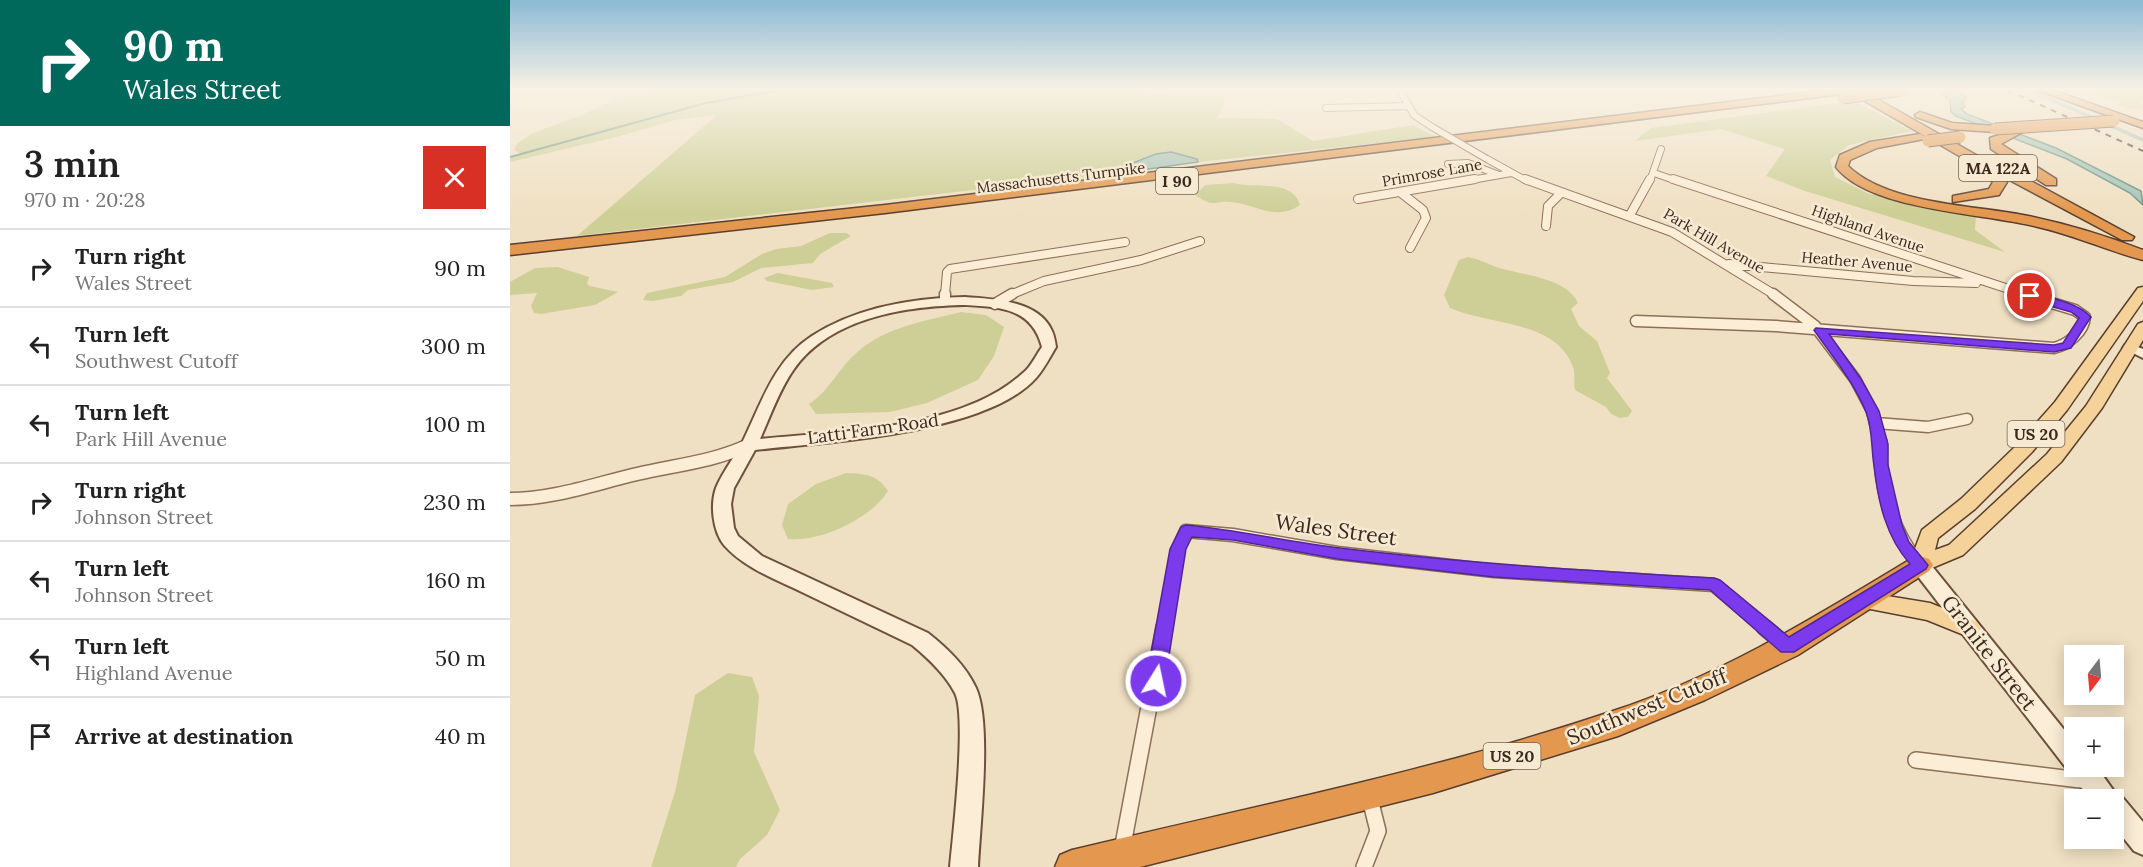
<!DOCTYPE html>
<meta charset="utf-8">
<style>
body{margin:0;font-family:Lora,serif;background:#f6f6f6;color:#222;height:100vh;display:flex;flex-direction:column;font-size:22px;white-space:nowrap}
*{box-sizing:border-box;margin:0}
p{font-size:20px;color:#767676}
.icon{flex:none;width:33px;height:33px;fill:none;stroke:currentColor;stroke-width:2;stroke-linecap:round;stroke-linejoin:round}
.map{position:relative;flex:1;overflow:hidden}
.details{display:flex;flex-direction:column;background:#fff;width:510px}
.details>*{flex:none}
.banner{background:#00695c;color:#fff;overflow:hidden}
.needle{width:39px;rotate:196deg}
.tools{position:absolute;left:1554px;top:645px;display:grid;gap:12px}
.tools a{display:grid;place-items:center;width:60px;height:60px;border-radius:0px;background:#fff;box-shadow:0 3px 15px #0003;font-size:30px}
.pin{position:absolute;display:grid;place-items:center;width:51px;height:51px;color:#fff;margin:-26px;border:3px solid #fff;border-radius:50%;box-shadow:0 2px 6px #0007}
.me{position:absolute;width:66px;margin:-33px;rotate:10deg;stroke-linejoin:round;filter:drop-shadow(0 0 4px #0008)}
.turn{display:flex;align-items:center;gap:21px;height:126px;padding:0 24px;font-size:27px}
.turn .icon{width:78px;height:78px;stroke-width:2.5}
.turn b{display:block;font-size:42px;line-height:51px}
.round{display:grid;place-items:center;flex:none;width:63px;height:63px;border-radius:0px;background:#f6f6f6}
.overview{display:flex;align-items:center;justify-content:space-between;height:102px;padding:0 24px}
h1{font-size:36px;font-weight:600;line-height:45px}
ul{padding:0;list-style:none}
li{display:flex;align-items:center;gap:18px;height:78px;padding:0 24px;border-top:2px solid #e0e0e0}
li div{flex:1}
li b{display:block;font-size:22px}
li em{font-style:normal}
main{display:flex;flex:1;min-height:0}
.map>svg:first-child{display:block}
.green{fill:#cdcf96}
.water{fill:#a5c3b8;stroke:#6b9285;stroke-width:1.5}
.lines{fill:none;stroke-linecap:round;stroke-linejoin:round}
.stream{stroke:#6b9285;stroke-width:2}
.canal{fill:#a5c3b8;fill-rule:evenodd}
.street-far4-casing{stroke:#8c7058;stroke-width:8}
.street-far3-casing{stroke:#8c7058;stroke-width:10}
.street-far2-casing{stroke:#8c7058;stroke-width:13}
.street-far1-casing{stroke:#8c7058;stroke-width:15}
.street-casing{stroke:#8c7058;stroke-width:18}
.secondary-casing{stroke:#6d513c;stroke-width:4}
.primary-casing{stroke:#593e2d;stroke-width:3}
.highway-casing{stroke:#593e2d;stroke-width:3}
.street-far4{stroke:#fbedd6;stroke-width:6}
.street-far3{stroke:#fbedd6;stroke-width:8}
.street-far2{stroke:#fbedd6;stroke-width:10}
.street-far1{stroke:#fbedd6;stroke-width:12}
.street{stroke:#fbedd6;stroke-width:15}
.secondary{fill:#fbedd6;fill-rule:evenodd}
.primary{fill:#f5d299;fill-rule:evenodd}
.highway{fill:#e4984f;fill-rule:evenodd}
.rail{stroke:#3b291d;stroke-width:2;stroke-dasharray:6 6;stroke-linecap:butt}
.street-bridge-casing{stroke:#8c7058;stroke-width:8;stroke-linecap:butt}
.highway-bridge-casing{stroke:#593e2d;stroke-width:13;stroke-linecap:butt}
.street-bridge{stroke:#fbedd6;stroke-width:6}
.highway-bridge{stroke:#e4984f;stroke-width:11}
.route{fill:#7c3aed;stroke:#51269a;stroke-width:1.5}
.labels{text-anchor:middle;stroke-width:5;stroke-linejoin:round;paint-order:stroke}
.far-street-label{font-size:15px;fill:#3b291d;stroke:#f7ead3}
.shield{fill:#f7ead3;stroke:#736354;stroke-width:1.5}
.shield-label{font-size:16px;font-weight:bold;fill:#3b291d}
.street-label{font-size:18px;fill:#3b291d;stroke:#f7ead3}
.near-street-label{font-size:21px;fill:#3b291d;stroke:#f7ead3}
</style>
<main>
<section class="details">
<div class="banner">
<div class="turn"><svg class="icon" aria-label="right" viewBox="0 0 24 24"><path d="M7 20v-9h11M14 6l5 5-5 5"/></svg><div><b>90 m</b>Wales Street</div></div>
</div>
<div class="overview"><div><h1>3 min</h1><p>970 m · 20:28</p></div><a class="round" style="background:#d93025;color:#fff"><svg class="icon" aria-label="close" viewBox="0 0 24 24"><path d="M6 6l12 12M18 6L6 18"/></svg></a></div>
<ul>
<li><svg class="icon" aria-label="right" viewBox="0 0 24 24"><path d="M7 20v-9h11M14 6l5 5-5 5"/></svg><div><b>Turn right</b><p>Wales Street</p></div><em>90 m</em></li>
<li><svg class="icon" aria-label="left" viewBox="0 0 24 24"><path d="M17 20v-9H6M10 6l-5 5 5 5"/></svg><div><b>Turn left</b><p>Southwest Cutoff</p></div><em>300 m</em></li>
<li><svg class="icon" aria-label="left" viewBox="0 0 24 24"><path d="M17 20v-9H6M10 6l-5 5 5 5"/></svg><div><b>Turn left</b><p>Park Hill Avenue</p></div><em>100 m</em></li>
<li><svg class="icon" aria-label="right" viewBox="0 0 24 24"><path d="M7 20v-9h11M14 6l5 5-5 5"/></svg><div><b>Turn right</b><p>Johnson Street</p></div><em>230 m</em></li>
<li><svg class="icon" aria-label="left" viewBox="0 0 24 24"><path d="M17 20v-9H6M10 6l-5 5 5 5"/></svg><div><b>Turn left</b><p>Johnson Street</p></div><em>160 m</em></li>
<li><svg class="icon" aria-label="left" viewBox="0 0 24 24"><path d="M17 20v-9H6M10 6l-5 5 5 5"/></svg><div><b>Turn left</b><p>Highland Avenue</p></div><em>50 m</em></li>
<li><svg class="icon" aria-label="arrive" viewBox="0 0 24 24"><path d="M6 21V4h12l-3 4 3 4H6"/></svg><div><b>Arrive at destination</b></div><em>40 m</em></li>
</ul>
</section>
<div class="map">
<svg width="1633" height="867" viewBox="0 0 1633 867">
<rect width="100%" height="100%" fill="#f0e0c3"/>
<path class="green" d="M155 90H625L637 94 716 96 708 118 767 119 803 141 903 125 926 137 688 162 687 159C657 147 631 156 604 171H625L67 236 207 115 165 120 110 136 0 162V158L11 154 4 150 8 143 23 133 72 115 104 100Z
M1571 90H1633V101L1628 102 1633 104V109L1614 108 1619 106 1605 105 1614 103Z
M1343 101 1402 131 1339 145 1320 160 1325 177 1359 194 1466 215 1465 230 1495 252 1295 191 1256 176 1275 149 1211 129 1125 141 1141 128Z
M723 183C745 189 782 178 790 205 764 222 746 204 721 202 702 200 706 209 685 195L695 185Z
M320 233H336L341 236 310 254 303 263 251 268 223 282 178 290 171 296 143 301 133 300 137 293 215 277 252 254 266 249 291 246Z
M958 257C969 259 978 264 989 268 1013 275 1057 278 1068 303L1061 309 1069 326 1087 341 1100 373 1097 378 1122 411 1118 417 1110 418 1101 414 1096 407 1065 390C1063 382 1066 375 1063 367 1046 320 978 325 940 308L934 295 949 260Z
M48 267 79 277 77 284 80 286 108 292 85 305 31 314 24 313 21 306 27 293 0 295V282L25 268Z
M268 273 322 283 324 287 302 290 257 281 254 278Z
M451 312 476 315 494 327 484 356 468 380 417 403 380 412 306 414 299 404C318 392 326 373 342 357 372 327 412 322 451 312Z
M336 473C355 474 367 474 378 491 361 519 310 542 278 539L272 525 278 504 306 484Z
M218 673 242 677 249 696 244 752 270 810 257 835 230 859 226 867H141L165 792 185 695Z"/>
<path class="water" d="M1448 92 1456 97 1453 104 1455 107 1451 109 1457 114 1546 148 1631 191 1633 205 1620 193 1557 159 1446 116 1441 112 1440 100 1433 94Z
M661 152 687 159 688 162 625 171H602L646 154Z"/>
<g class="lines">
<path class="stream" d="M0 157 196 103 270 90"/>
<path class="canal" d="M1515 90H1523L1633 138V142Z"/>
<g class="street-far4-casing">
<path id="street-far4" d="M890 90 904 115 922 127
M816 108 898 106
M977 159 1017 181
M938 164 958 163 989 175
M1144 173 1167 181
M956 181 1001 173
M1140 181 1151 149"/>
</g>
<g class="street-far3-casing">
<path id="street-far3" d="M1015 179 1162 232 1265 295
M1163 179 1517 295
M890 192 913 210 916 218 900 248
M848 199 965 179
M1120 215 1140 179
M1036 226 1038 206 1051 193
M1219 264 1403 281 1466 283
M435 295 437 272 440 269 615 242
M500 295 534 281 631 260 690 241"/>
</g>
<g class="street-far2-casing">
<path id="street-far2" d="M1263 294 1305 326 1345 379 1362 411 1370 442
M435 300V294
M485 304 502 294
M1126 321 1266 326 1544 348C1557 345 1574 332 1575 317L1565 310 1512 294
M1366 423 1418 427 1457 419"/>
</g>
<g class="street-far1-casing">
<path id="street-far1" d="M1370 440C1372 448 1370 456 1371 464 1374 502 1386 536 1410 565
M0 499C44 499 84 484 127 474 165 465 203 462 239 445
M654 629 668 549 676 531 723 535 827 553 984 571 1204 585 1256 629"/>
</g>
<g class="street-casing">
<path id="street" d="M1254 627 1278 647
M1406 760 1579 781
M612 850 654 627
M854 867 868 831 859 795"/>
</g>
<g class="secondary-casing">
<path id="secondary" d="M455 297C482 299 527 300 541 329 544 334 545 341 546 347 540 357 534 369 526 378 476 434 317 442 245 450L224 488 221 504 224 528 228 536 252 556 418 633C436 647 456 666 466 688 482 723 470 824 468 867H440C443 835 457 716 445 693 435 674 419 659 402 645 367 628 331 611 296 594 268 580 235 569 214 545 203 531 200 505 206 488 212 473 223 459 231 445 251 405 263 361 302 336 347 307 403 298 455 297ZM455 305C490 307 522 308 532 347 526 355 521 367 513 373 451 430 331 431 250 439 261 415 269 390 284 369 321 317 397 306 455 305Z
M1620 344 1633 349V358L1613 348 1615 345Z
M1410 558 1417 560 1564 742V766H1586L1608 797 1613 798 1633 822V855L1624 851 1604 826V800H1581L1403 570 1400 565 1403 560Z"/>
</g>
<g class="primary-casing">
<path id="primary" d="M1633 287V301L1557 410 1522 452 1465 509 1428 538 1425 550 1439 545 1537 454 1576 406 1628 324 1633 322V340L1592 408 1551 462 1453 555 1410 573 1402 570 1399 565 1412 530 1451 499 1508 444 1545 402 1628 288Z
M1353 592 1420 603 1467 622 1471 628 1467 634 1459 637 1417 620 1345 606 1342 600 1345 594Z"/>
</g>
<g class="highway-casing">
<path id="highway" d="M1317 90H1351L1475 160H1482L1624 237 1622 240H1612L1490 175 1497 182 1489 195 1443 202V196L1479 189 1483 182 1470 168 1341 93 375 213 0 255V245L375 205Z
M1527 90H1542L1633 122V128Z
M1410 112 1442 123 1485 126 1491 129 1485 132 1441 129 1406 117 1405 115Z
M1501 131 1511 133 1491 144 1546 179V185H1536L1481 149 1480 138Z
M1410 134 1416 137 1414 139 1367 148 1340 160 1338 166C1378 205 1466 205 1518 216 1557 224 1596 236 1633 250V260C1598 251 1564 235 1528 227 1475 213 1360 211 1326 167L1330 155 1360 142Z
M1410 556 1419 559 1423 565 1419 571 1288 655 1195 700 1108 736 923 793 630 867H545L550 855 562 850C741 807 929 770 1103 711 1210 676 1305 617 1401 559Z"/>
</g>
<use href="#street-far4" class="street-far4"/>
<use href="#street-far3" class="street-far3"/>
<use href="#street-far2" class="street-far2"/>
<use href="#street-far1" class="street-far1"/>
<use href="#street" class="street"/>
<use href="#secondary" class="secondary"/>
<use href="#primary" class="primary"/>
<use href="#highway" class="highway"/>
<path class="rail" d="M1497 90 1633 151"/>
<g class="street-bridge-casing">
<path id="street-bridge" d="M922 127 977 159"/>
</g>
<g class="highway-bridge-casing">
<path id="highway-bridge" d="M1333 98 1392 90
M1485 129 1604 121
M1418 141 1450 137"/>
</g>
<use href="#street-bridge" class="street-bridge"/>
<use href="#highway-bridge" class="highway-bridge"/>
</g>
<linearGradient id="sky" x2="0" y2="1"><stop stop-color="#8dbad5"/><stop offset="0.42" stop-color="#f8f1e4"/><stop offset="1" stop-color="#f8f1e4" stop-opacity="0"/></linearGradient>
<rect width="1633" height="212" fill="url(#sky)"/>
<path class="route" d="M1520 293C1540 298 1567 302 1581 317L1561 348 1544 352 1319 334 1351 379 1369 411 1378 444V465L1392 525 1399 542 1418 565 1416 569 1284 652H1271L1200 590 984 577 828 559 723 540 682 537 676 549 655 681 652 686 646 688 639 686 636 681 660 549 671 527 676 525C728 530 779 542 830 548 954 563 1079 571 1204 578L1210 580 1279 637 1400 564C1376 537 1368 502 1364 466 1361 447 1363 431 1356 412 1344 382 1322 356 1304 330L1306 328 1544 345 1553 343 1569 318 1561 312 1516 299V294Z"/>
<g class="labels">
<g class="far-street-label">
<text transform="translate(922 173) rotate(-10)" y="5">Primrose Lane</text>
<text transform="translate(551 178) rotate(-7)" y="5">Massachusetts Turnpike</text>
<text transform="translate(1358 229) rotate(19)" y="5">Highland Avenue</text>
<text transform="translate(1204 241) rotate(30)" y="5">Park Hill Avenue</text>
<text transform="translate(1347 262) rotate(5)" y="5">Heather Avenue</text>
</g>
<g class="shield">
<rect x="1449" y="155" width="78" height="26" rx="4.5"/>
<rect x="646" y="168" width="42" height="26" rx="4.5"/>
<rect x="1497.5" y="421" width="57" height="26" rx="4.5"/>
<rect x="973.5" y="743" width="57" height="26" rx="4.5"/>
</g>
<g class="shield-label">
<text x="1488" y="174">MA 122A</text>
<text x="667" y="187">I 90</text>
<text x="1526" y="440">US 20</text>
<text x="1002" y="762">US 20</text>
</g>
<g class="street-label">
<text transform="translate(363 429) rotate(-8)" y="6">Latti Farm Road</text>
</g>
<g class="near-street-label">
<text transform="translate(826 530) rotate(8)" y="7">Wales Street</text>
<text transform="translate(1479 653) rotate(52)" y="7">Granite Street</text>
<text transform="translate(1137 707) rotate(-22)" y="7">Southwest Cutoff</text>
</g>
</g>
</svg>
<div class="tools">
<a><svg class="needle" viewBox="-14 -14 28 28"><path d="M0-13l5 13h-10z" fill="#e53935"/><path d="M0 13l5-13h-10z" fill="#767676"/></svg></a>
<a>+</a>
<a>−</a>
</div>
<div class="pin" style="left:1520px;top:296px;background:#d93025"><svg class="icon" aria-label="arrive" viewBox="0 0 24 24"><path d="M6 21V4h12l-3 4 3 4H6"/></svg></div>
<svg class="me" style="left:646px;top:681px" viewBox="-20 -20 40 40"><circle r="17" fill="#7c3aed" stroke="#fff" stroke-width="3"/><path d="M0-11L8 9 0 5-8 9z" fill="#fff"/></svg>
</div>
</main>
